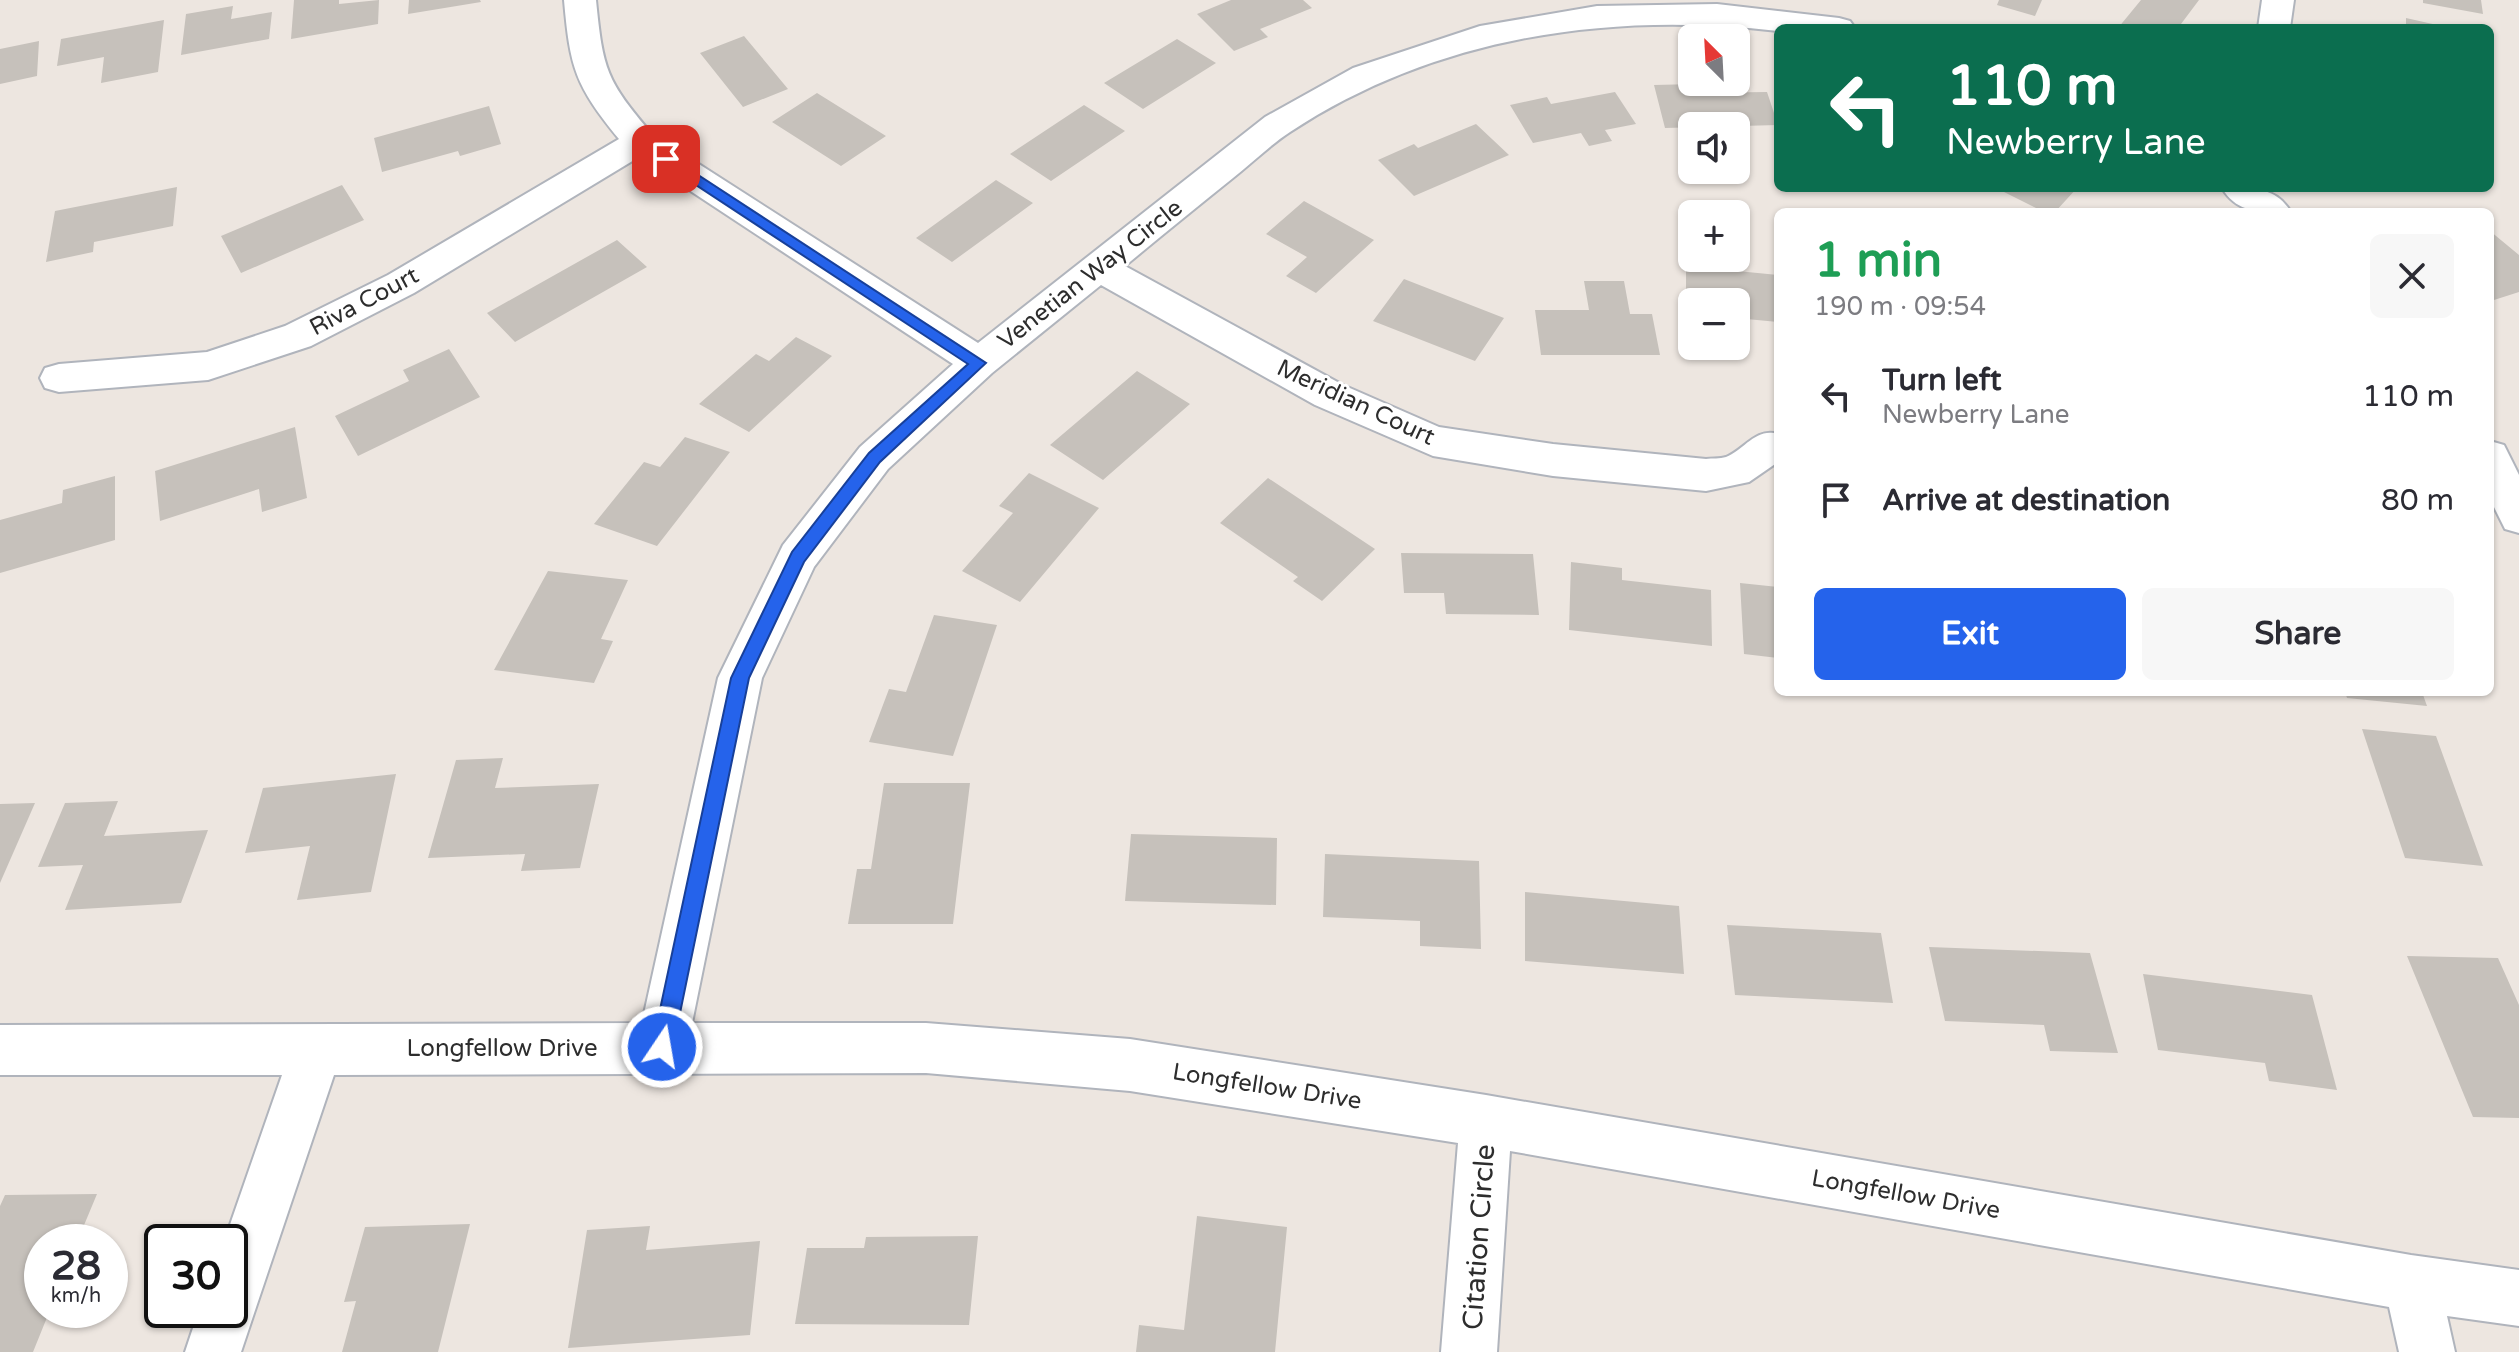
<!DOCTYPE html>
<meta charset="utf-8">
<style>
body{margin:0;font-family:"Varela Round",sans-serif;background:#f7f7f7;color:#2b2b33;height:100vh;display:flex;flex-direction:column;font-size:30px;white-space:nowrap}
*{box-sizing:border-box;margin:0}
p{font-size:26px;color:#7c7c81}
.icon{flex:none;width:44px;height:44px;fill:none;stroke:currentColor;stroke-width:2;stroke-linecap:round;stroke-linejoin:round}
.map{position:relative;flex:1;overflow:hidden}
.side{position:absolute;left:1774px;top:208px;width:720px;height:488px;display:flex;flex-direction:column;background:#fff;border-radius:12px;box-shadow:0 2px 6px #0004}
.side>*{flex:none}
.banner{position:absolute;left:1774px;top:24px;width:720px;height:168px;border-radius:12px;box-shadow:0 2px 6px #0004;background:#0b6e4f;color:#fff;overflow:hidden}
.needle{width:52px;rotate:336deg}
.tools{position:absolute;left:1678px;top:24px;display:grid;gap:16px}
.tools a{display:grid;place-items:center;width:72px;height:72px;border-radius:12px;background:#fff;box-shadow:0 2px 6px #0004;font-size:40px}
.speed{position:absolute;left:24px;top:1224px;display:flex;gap:16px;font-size:40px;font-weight:700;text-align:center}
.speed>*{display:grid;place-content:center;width:104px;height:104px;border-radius:50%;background:#fff;box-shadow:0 2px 6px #0004;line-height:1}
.speed small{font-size:20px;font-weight:400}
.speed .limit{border:4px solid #111;border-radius:12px;background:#fff;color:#111}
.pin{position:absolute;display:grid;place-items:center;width:68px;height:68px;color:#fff;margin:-34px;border-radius:16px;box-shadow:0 4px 12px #0006}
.me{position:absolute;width:88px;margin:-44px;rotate:12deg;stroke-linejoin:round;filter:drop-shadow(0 0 6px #0008)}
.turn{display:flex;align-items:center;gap:28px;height:168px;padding:0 40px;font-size:36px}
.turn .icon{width:104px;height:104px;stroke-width:2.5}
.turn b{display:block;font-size:56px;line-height:68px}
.round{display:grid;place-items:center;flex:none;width:84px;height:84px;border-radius:12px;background:#f7f7f7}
.summary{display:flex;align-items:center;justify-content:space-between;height:136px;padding:0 40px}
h1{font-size:48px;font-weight:700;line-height:60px;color:#1e9e55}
.primary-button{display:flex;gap:16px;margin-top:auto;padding:16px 40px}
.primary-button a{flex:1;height:92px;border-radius:12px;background:#2563eb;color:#fff;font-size:32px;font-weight:700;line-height:92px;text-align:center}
.primary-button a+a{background:#f7f7f7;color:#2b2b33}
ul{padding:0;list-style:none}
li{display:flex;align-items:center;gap:24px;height:104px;padding:0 40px}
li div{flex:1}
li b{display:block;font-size:30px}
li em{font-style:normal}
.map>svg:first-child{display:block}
.building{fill:#c6c1bb}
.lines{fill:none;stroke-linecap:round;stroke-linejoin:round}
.minor-casing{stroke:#b0b4bc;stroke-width:4}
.minor{fill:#fff;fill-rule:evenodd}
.route{fill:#2563eb;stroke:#184099;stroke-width:2}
.labels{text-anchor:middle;stroke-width:6;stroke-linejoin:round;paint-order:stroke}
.street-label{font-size:24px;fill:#2d2d2d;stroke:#fff}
.near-street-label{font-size:28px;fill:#2d2d2d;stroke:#fff}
</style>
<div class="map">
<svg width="2519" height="1352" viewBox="0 0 2519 1352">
<rect width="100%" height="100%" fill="#ede6e0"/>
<path class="building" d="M294 0H339V4L379 0 378 24 291 39Z
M409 0H480L481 2 408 14Z
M1231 0H1303L1312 8 1260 29 1268 37 1234 51 1197 14Z
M1999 0H2042L2035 16 1997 5Z
M2141 0H2199L2178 28H2118Z
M2423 0H2481L2483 14 2423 3Z
M233 6 231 19 272 12 269 39 181 55 186 14Z
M2406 18 2446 27V28H2406Z
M164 20 158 72 101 83 104 57 57 66 61 39Z
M744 36 788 89 743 107 700 53Z
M1177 39 1216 63 1143 109 1104 83Z
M39 41 37 76 0 84V49Z
M1695 84 1697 93 1767 92 1778 125 1665 128 1654 85Z
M1615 92 1636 124 1605 130 1612 141 1589 146 1581 133 1533 143 1510 105 1547 97 1551 104Z
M817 93 886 136 841 166 772 122Z
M1084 105 1125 131 1051 181 1010 154Z
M489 106 501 144 460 156 458 151 382 172 374 138Z
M1476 124 1509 155 1414 196 1378 160 1414 144 1418 148Z
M996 180 1033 203 952 262 916 238Z
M342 185 364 220 241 273 221 236Z
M177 187 173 226 94 242 93 252 46 262 55 211Z
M1996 188H2077L2055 212H2044Z
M1304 201 1374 240 1316 293 1286 276 1307 257 1266 234Z
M2490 231 2519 255V292L2494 300 2490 297Z
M617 240 647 267 515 342 487 313Z
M1686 266 1778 275V322L1736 318V302H1692V313L1686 312Z
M1404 279 1504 318 1475 361 1373 321Z
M1584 281H1624L1630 314H1652L1660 355H1541L1535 310H1589Z
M796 337 832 356 749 432 699 404 756 354 769 361Z
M449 349 480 397 358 456 335 416 409 381 403 370Z
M1137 371 1190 404 1103 480 1050 445Z
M295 427 307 498 262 512 259 489 160 521 155 471Z
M685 437 730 452 657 546 594 524 644 462 660 467Z
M1029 473 1099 508 1020 602 962 571 1013 513 999 506Z
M115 476V540L0 573V520L62 503 63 490Z
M1268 478 1375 549 1322 601 1293 581 1298 577 1220 523Z
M1401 553 1533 554 1539 615 1446 614 1444 593H1404Z
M1571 562 1622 568V580L1711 590 1712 646 1569 630Z
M548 571 628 580 601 639 613 641 594 683 494 670Z
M1740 583 1778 587V658L1744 654Z
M934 615 997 625 953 756 869 742 889 689 906 692Z
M2345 692H2422L2427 706 2347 698Z
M2362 729 2436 736 2483 866 2405 858Z
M503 758 495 788 599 784 580 868 521 871 525 854 428 858 456 760Z
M396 774 371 892 297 900 310 846 245 853 263 788Z
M884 783H970L953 924H848L857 869H871Z
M118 801 104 836 208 830 181 903 65 910 83 865 38 867 65 803Z
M35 803 0 883V804Z
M1131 834 1277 838 1276 905 1125 901Z
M1325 854 1479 861 1481 949 1420 946V921L1323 917Z
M1525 892 1679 906 1684 974 1525 961Z
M1727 925 1881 933 1893 1003 1735 995Z
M1929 947 2090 953 2118 1053 2050 1051 2044 1025 1945 1021Z
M2407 956 2498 958 2519 1005V1118L2473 1117Z
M2143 974 2312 995 2337 1090 2269 1081 2265 1063 2158 1050Z
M97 1194 77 1242H42V1310H50L33 1352H0V1206L5 1195Z
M1197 1216 1287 1227 1275 1352H1136L1139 1325 1184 1330Z
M470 1224 438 1352H342L356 1301 344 1302 365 1227Z
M650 1226 646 1250 760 1241 750 1335 568 1348 587 1230Z
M978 1236 969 1325 795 1324 807 1248H864L866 1237Z"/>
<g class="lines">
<g class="minor-casing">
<path id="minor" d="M564 0H596C603 70 606 80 652 134L978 343 1265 117 1353 68 1480 26 1597 6 1717 4 1839 18 1850 21 1855 28H1778V31C1608 11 1435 37 1290 132 1270 145 1252 163 1233 178 1197 207 1161 236 1125 266L1343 385 1439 427 1553 444 1706 459C1712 458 1720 459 1726 457 1744 450 1756 427 1778 434V462L1749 482 1706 491 1553 476 1433 456 1315 405 1101 285 992 373 888 469 814 567 762 678 692 1023H926L1130 1039 1486 1095 2411 1255 2519 1270V1326L2447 1316 2455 1352H2399L2389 1307 1510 1151 1497 1352H1441L1458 1143 1130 1091 926 1073 334 1075 241 1352H185L199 1310H230V1242H224L282 1075H0V1025L642 1023 718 678 783 545 860 447 953 364 639 157 414 293 311 346 208 380 59 392 45 388 40 378 45 368 59 364 207 352 285 326 388 275 619 139C575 85 570 68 564 0Z
M2262 0H2294L2290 28H2258Z
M2222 188C2249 188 2275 185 2291 212 2263 212 2238 215 2222 188Z
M2490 441 2504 445 2519 475V533L2505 529 2490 499Z"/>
</g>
<use href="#minor" class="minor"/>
</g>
<path class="route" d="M666 154 986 363 880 462 804 562 749 678 673 1047 670 1054 662 1057 655 1054 652 1047 731 678 792 552 869 453 968 364 661 162 659 159Z"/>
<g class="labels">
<g class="street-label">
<text transform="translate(1090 274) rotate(-38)" y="8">Venetian Way Circle</text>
<text transform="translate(364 301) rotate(-28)" y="8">Riva Court</text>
<text transform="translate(1356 402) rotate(25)" y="8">Meridian Court</text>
<text x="502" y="1056">Longfellow Drive</text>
<text transform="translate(1267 1086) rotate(9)" y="8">Longfellow Drive</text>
<text transform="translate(1906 1194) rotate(10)" y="8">Longfellow Drive</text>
</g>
<g class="near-street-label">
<text transform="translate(1478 1237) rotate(-86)" y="10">Citation Circle</text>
</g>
</g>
</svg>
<div class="tools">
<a><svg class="needle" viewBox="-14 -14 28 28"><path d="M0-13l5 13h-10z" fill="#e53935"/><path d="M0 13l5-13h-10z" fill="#7c7c81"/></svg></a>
<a><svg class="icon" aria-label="sound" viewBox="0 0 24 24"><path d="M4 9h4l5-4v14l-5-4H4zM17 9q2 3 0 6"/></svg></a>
<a>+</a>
<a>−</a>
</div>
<div class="speed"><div>28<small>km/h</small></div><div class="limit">30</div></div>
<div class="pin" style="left:666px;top:159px;background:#d93025"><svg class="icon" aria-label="arrive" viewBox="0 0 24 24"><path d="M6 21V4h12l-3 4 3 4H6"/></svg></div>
<svg class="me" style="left:662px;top:1047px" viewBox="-20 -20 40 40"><circle r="17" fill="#2563eb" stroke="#fff" stroke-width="3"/><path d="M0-11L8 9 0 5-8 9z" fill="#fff"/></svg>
<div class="banner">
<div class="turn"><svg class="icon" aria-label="left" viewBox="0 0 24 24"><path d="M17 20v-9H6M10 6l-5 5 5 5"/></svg><div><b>110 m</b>Newberry Lane</div></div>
</div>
<section class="side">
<div class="summary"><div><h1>1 min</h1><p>190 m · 09:54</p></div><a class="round"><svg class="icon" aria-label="close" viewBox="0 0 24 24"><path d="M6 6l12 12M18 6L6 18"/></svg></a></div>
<ul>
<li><svg class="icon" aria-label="left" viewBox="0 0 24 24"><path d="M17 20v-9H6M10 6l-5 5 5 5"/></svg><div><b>Turn left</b><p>Newberry Lane</p></div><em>110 m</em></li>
<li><svg class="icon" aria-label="arrive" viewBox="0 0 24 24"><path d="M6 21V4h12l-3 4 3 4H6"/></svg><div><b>Arrive at destination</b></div><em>80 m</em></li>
</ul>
<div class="primary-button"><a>Exit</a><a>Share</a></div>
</section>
</div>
